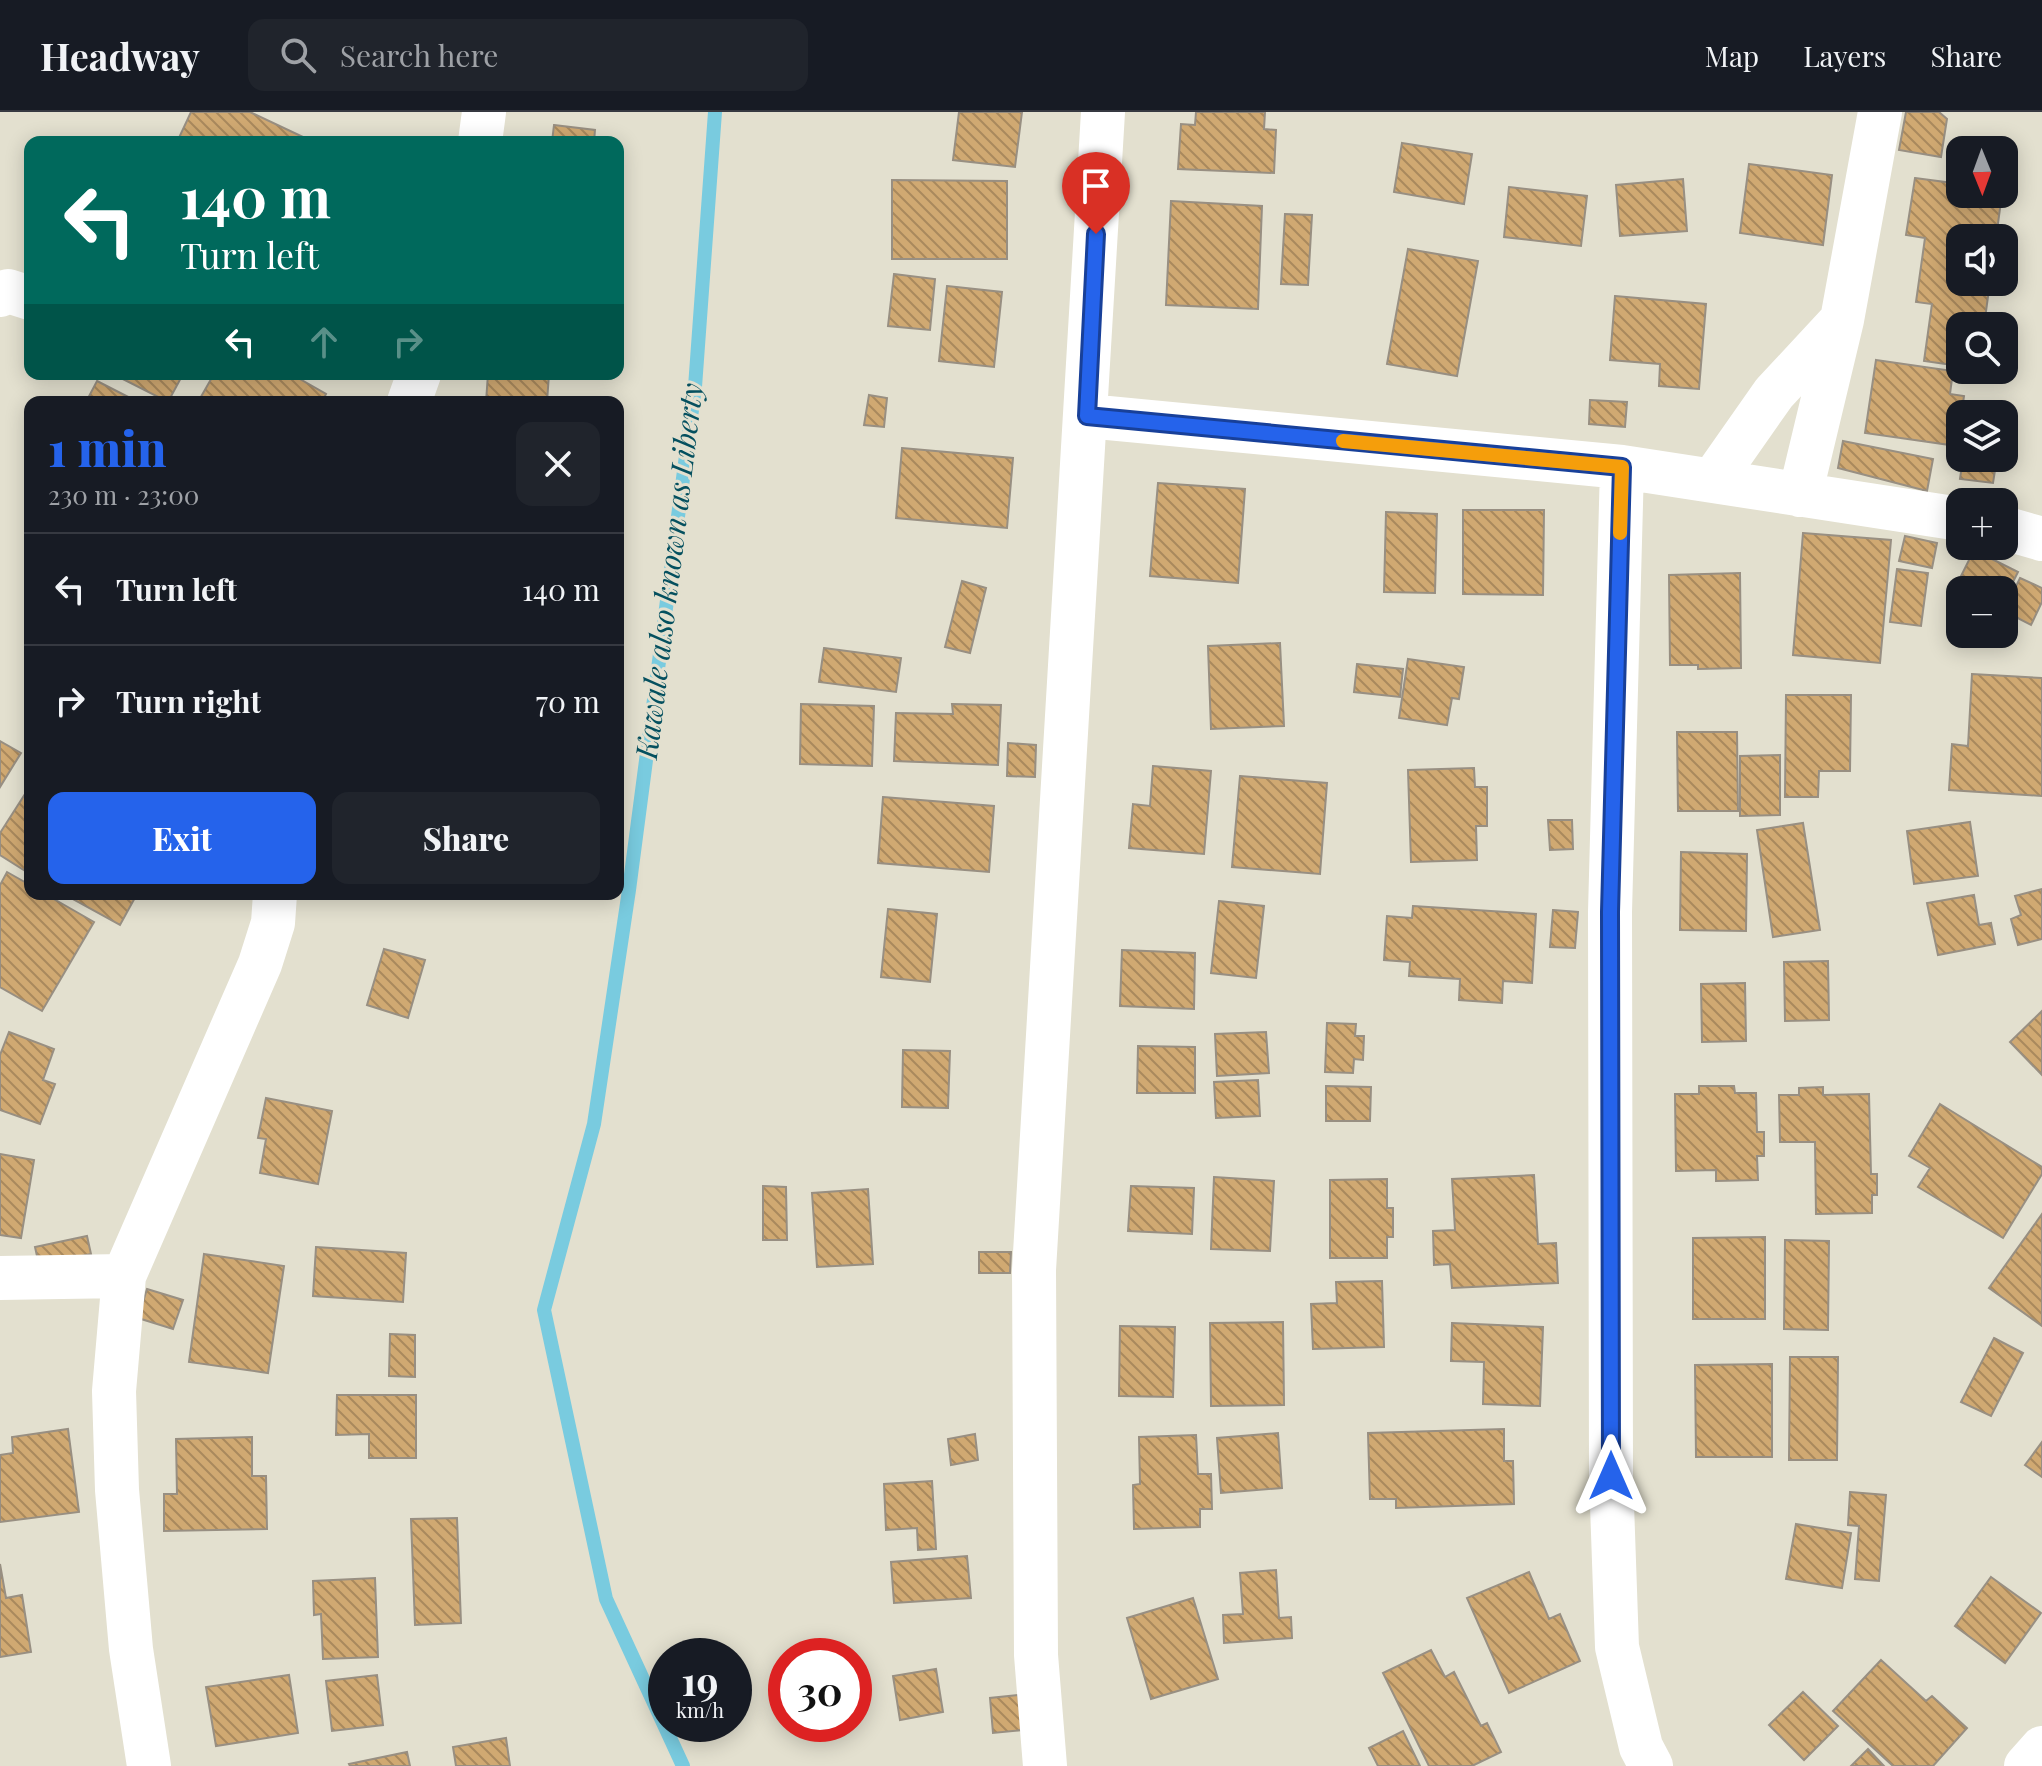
<!DOCTYPE html>
<meta charset="utf-8">
<style>
body{margin:0;font-family:"Playfair Display",serif;background:#20242c;color:#f1f3f6;height:100vh;display:flex;flex-direction:column;font-size:30px;white-space:nowrap}
*{box-sizing:border-box;margin:0}
p{font-size:26px;color:#9ea1a6}
.icon{flex:none;width:44px;height:44px;fill:none;stroke:currentColor;stroke-width:2;stroke-linecap:round;stroke-linejoin:round}
.map{position:relative;flex:1;overflow:hidden}
.sheet{position:absolute;left:24px;top:284px;width:600px;height:504px;display:flex;flex-direction:column;background:#171b24;border-radius:16px;box-shadow:0 4px 20px #0003}
.sheet>*{flex:none}
.top-card{position:absolute;left:24px;top:24px;width:600px;height:244px;border-radius:16px;box-shadow:0 4px 20px #0003;background:#00695c;color:#fff;overflow:hidden}
.needle{width:52px;rotate:179deg}
.controls{position:absolute;left:1946px;top:24px;display:grid;gap:16px}
.controls a{display:grid;place-items:center;width:72px;height:72px;border-radius:16px;background:#171b24;box-shadow:0 4px 20px #0003;font-size:40px}
.speed{position:absolute;left:648px;top:1526px;display:flex;gap:16px;font-size:40px;font-weight:700;text-align:center}
.speed>*{display:grid;place-content:center;width:104px;height:104px;border-radius:50%;background:#171b24;box-shadow:0 4px 20px #0003;line-height:1}
.speed small{font-size:20px;font-weight:400}
.speed .limit{border:12px solid #d22;background:#fff;color:#111}
.pin{position:absolute;display:grid;place-items:center;width:68px;height:68px;color:#fff;margin:-82px -34px;border-radius:50% 50% 50% 0;rotate:-45deg;box-shadow:0 0 8px #0007}
.pin .icon{rotate:45deg}
.me{position:absolute;width:88px;margin:-44px;rotate:0deg;stroke-linejoin:round;filter:drop-shadow(0 0 6px #0008)}
.turn{display:flex;align-items:center;gap:28px;height:168px;padding:0 24px;font-size:36px}
.turn .icon{width:104px;height:104px;stroke-width:2.5}
.turn b{display:block;font-size:56px;line-height:68px}
.lanes{display:flex;align-items:center;height:76px;padding:0 24px;background:#0003;justify-content:center;gap:40px;direction:ltr}
.lanes .off{opacity:.35}
.round{display:grid;place-items:center;flex:none;width:84px;height:84px;border-radius:16px;background:#20242c}
.summary{display:flex;align-items:center;justify-content:space-between;height:136px;padding:0 24px}
h1{font-size:48px;font-weight:800;line-height:60px;color:#2563eb}
.primary-button{display:flex;gap:16px;margin-top:auto;padding:16px 24px}
.primary-button a{flex:1;height:92px;border-radius:16px;background:#2563eb;color:#fff;font-size:32px;font-weight:800;line-height:92px;text-align:center}
.primary-button a+a{background:#20242c;color:#f1f3f6}
ul{padding:0;list-style:none}
li{display:flex;align-items:center;gap:24px;height:112px;padding:0 24px;border-top:2px solid #363941}
li div{flex:1}
li b{display:block;font-size:30px}
li em{font-style:normal}
header{display:flex;align-items:center;gap:48px;box-sizing:border-box;height:112px;padding:0 40px;background:#171b24;border-bottom:2px solid #363941}
header strong{font-size:38px}
nav{display:flex;gap:44px;margin-inline-start:auto;font-size:28px}
.search{width:560px;height:72px;background:#20242c;display:flex;align-items:center;gap:20px;box-sizing:border-box;padding:0 28px;border-radius:16px;color:#9ea1a6;font-size:30px}
.map>svg:first-child{display:block}
.lines{fill:none;stroke-linecap:round;stroke-linejoin:round}
.stream{stroke:#79cbdf;stroke-width:14}
.building{fill:url(#building-back-hatch);stroke:#988f82;stroke-width:2}
.minor{stroke:#fff;stroke-width:44}
.route-casing{stroke:#184099;stroke-width:20}
.route{stroke:#2563eb;stroke-width:14}
.slow{stroke:#f59e0b;stroke-width:14}
.labels{text-anchor:middle;stroke-width:6;stroke-linejoin:round;paint-order:stroke}
.water-label{font-size:30px;font-style:italic;fill:#05505f;stroke:#e3e0cf}
</style>
<header>
<strong>Headway</strong>
<div class="search"><svg class="icon" aria-label="search" viewBox="0 0 24 24"><circle cx="10" cy="10" r="6"/><path d="M15 15l6 6"/></svg>Search here</div>
<nav><a>Map</a><a>Layers</a><a>Share</a></nav>
</header>
<div class="map">
<svg width="2042" height="1654" viewBox="0 0 2042 1654">
<defs>
<pattern id="building-back-hatch" width="6" height="6" patternUnits="userSpaceOnUse" patternTransform="scale(2)"><rect width="6" height="6" fill="#d0a972"/><path d="M-1 5l2 2M0 0l6 6M5-1l2 2" fill="none" stroke="#a9895d"/></pattern>
</defs>
<rect width="100%" height="100%" fill="#e3e0cf"/>
<g class="lines">
<path class="stream" d="M683 1654 606 1487 544 1198 594 1012 629 778 695 275 715 0"/>
</g>
<path class="building" d="M191 0H250L303 25 300 30H177Z
M959 0H1022L1015 55 953 48Z
M1196 0H1265L1264 17 1276 18 1274 61 1178 57 1181 12 1195 13Z
M1906 0H1939L1947 7 1941 45 1899 38Z
M554 13 595 18 594 30H552Z
M1402 31 1472 42 1464 92 1394 80Z
M1749 52 1832 63 1823 133 1740 121Z
M1915 66 1960 72V82H2002L1996 126H1960V170H1990L1984 214H1960V254L1924 249 1932 192 1916 190 1925 126 1906 123Z
M1683 67 1687 119 1620 124 1616 73Z
M892 68 1007 69V147H892Z
M1509 75 1587 84 1581 134 1504 125Z
M1171 89 1262 94 1258 197 1166 193Z
M1285 102 1312 103 1308 173 1281 172Z
M1408 137 1478 149 1457 264 1387 252Z
M894 162 935 167 930 218 888 214Z
M947 174 1002 180 994 255 939 249Z
M1615 184 1706 192 1699 277 1659 274 1660 252 1610 248Z
M1876 248 1953 259 1950 282 1964 284 1957 334 1865 321Z
M113 262H178L182 264 168 290Z
M214 262H291L326 282 322 290H198Z
M488 262H549L547 290H486Z
M97 269 138 290H86Z
M869 283 887 286 884 315 864 313Z
M1590 288 1627 290 1625 315 1589 312Z
M1843 329 1933 347 1927 379 1838 356Z
M902 336 1013 346 1007 416 896 406Z
M1963 346H1997L1993 371 1960 367Z
M1158 371 1245 377 1238 471 1150 464Z
M1463 398H1544L1543 483 1463 482Z
M1386 400 1437 402 1435 481 1384 480Z
M1803 421 1891 428 1880 551 1793 543Z
M1905 424 1937 431 1932 456 1899 449Z
M1974 438 2018 460 2004 488V478H1960V481L1954 478Z
M1897 457 1928 461 1921 514 1890 510Z
M1740 461 1741 556 1698 557V553H1670L1669 463Z
M2020 466 2042 476V490L2031 513 2004 499Z
M962 469 986 476 970 541 945 535Z
M1280 531 1284 614 1211 617 1208 534Z
M824 536 901 546 896 580 819 570Z
M1408 547 1464 555 1459 587 1452 586 1447 613 1399 606Z
M1357 552 1403 557 1400 585 1354 580Z
M1972 562 2042 566V684L1949 678 1952 632 1968 634Z
M1786 583H1851L1850 659H1819L1818 685H1785Z
M801 592 874 594 872 654 800 652Z
M952 592 1001 593 998 653 894 649 896 601 953 602Z
M1677 620H1737L1738 699H1678Z
M0 629 21 641 0 675Z
M1008 631 1036 633 1035 665 1007 664Z
M1780 643V703L1740 704V644Z
M1153 654 1211 659 1204 742 1129 736 1133 692 1150 694Z
M1474 656 1475 675H1487V714H1476L1477 748 1411 750 1408 658Z
M1240 664 1327 671 1320 762 1232 755Z
M27 679 30 681V762L0 743V721Z
M883 685 994 694 989 760 878 751Z
M1548 708H1572L1573 737 1550 738Z
M1970 710 1978 764 1914 772 1907 719Z
M1803 711 1820 818 1773 825 1757 718Z
M1681 740 1747 742 1746 819 1680 818Z
M7 760 30 773V782H45L94 810 42 899 0 875V773Z
M2042 777V827L2018 833 2011 807 2021 803 2015 784Z
M71 782H137L120 813 69 785Z
M1974 783 1979 813 1991 811 1995 832 1938 843 1927 791Z
M1219 789 1264 794 1256 866 1211 861Z
M1413 794 1536 802 1532 871 1503 869 1502 891 1459 888 1460 867 1409 864 1410 850 1384 848 1387 804 1412 806Z
M888 797 937 802 930 870 881 865Z
M1553 798 1578 800 1575 836 1550 835Z
M384 837 425 848 408 906 367 893Z
M1122 838 1195 841 1194 897 1120 894Z
M1828 849 1829 908 1785 909 1784 850Z
M1745 871 1746 929 1702 930 1701 872Z
M2042 899V963L2010 930Z
M1327 911 1356 912 1355 924H1364L1363 948 1354 947 1353 961 1325 960Z
M9 920 54 937 43 968 55 972 40 1012 0 998V943Z
M1266 920 1269 961 1217 964 1215 922Z
M1138 934 1195 935V981H1137Z
M903 938 950 939 948 996 902 995Z
M1258 968 1260 1004 1216 1006 1214 970Z
M1326 974 1371 975 1370 1009H1326Z
M1699 974H1734L1735 981H1756L1757 1020H1764V1044H1757L1758 1068 1716 1069V1058L1676 1059 1675 982H1699Z
M1823 975V983L1869 982 1871 1062H1877V1083H1872V1101L1816 1102 1815 1030H1780L1779 983H1799V976Z
M266 986 332 999 318 1072 260 1061 266 1027 258 1026Z
M1940 992 2042 1055V1062L2003 1126 1918 1075 1930 1056 1909 1044Z
M0 1042 34 1048 21 1126 0 1123Z
M1534 1063 1538 1132 1556 1131 1558 1171 1452 1176 1450 1152 1434 1153 1433 1119 1455 1118 1452 1067Z
M1214 1065 1274 1069 1270 1139 1211 1137Z
M1387 1067V1096H1393V1125H1387V1146H1330V1068Z
M763 1074 786 1075 787 1128H763Z
M1131 1074 1194 1076 1192 1122 1128 1119Z
M868 1077 873 1152 817 1155 812 1081Z
M2042 1102V1214L1989 1176Z
M87 1124 91 1142 39 1153 35 1135Z
M1765 1125V1207H1693V1126Z
M1785 1128 1829 1129 1828 1218 1784 1217Z
M316 1135 406 1141 403 1190 313 1184Z
M979 1140H1011L1010 1161H979Z
M204 1142 284 1154 268 1261 189 1250Z
M1382 1169 1384 1235 1313 1237 1311 1192 1337 1191 1336 1170Z
M147 1177 183 1188 173 1217 138 1206Z
M1283 1210 1284 1293 1211 1294 1210 1211Z
M1452 1211 1543 1215 1540 1294 1483 1292 1484 1250 1451 1249Z
M1120 1214 1175 1215 1173 1285 1119 1284Z
M390 1222 415 1223V1265L389 1264Z
M1994 1226 2023 1241 1991 1304 1961 1290Z
M1790 1245H1838L1837 1348H1789Z
M1772 1252V1345H1696L1695 1253Z
M337 1283H416V1346H369V1322L336 1323Z
M68 1317 79 1400 0 1410V1343L13 1341 12 1325Z
M1504 1317V1349H1513L1514 1392 1396 1396V1387H1370L1368 1321Z
M1278 1321 1282 1376 1221 1381 1217 1326Z
M975 1322 978 1348 951 1353 948 1327Z
M1196 1323 1198 1362H1211L1212 1397H1200V1415L1134 1417 1133 1373 1140 1372 1139 1325Z
M252 1325V1364H266L267 1417 164 1419V1382H177L176 1327Z
M2042 1330V1365L2025 1353Z
M932 1369 936 1437 918 1438 917 1416 886 1418 884 1372Z
M1850 1380 1886 1383 1879 1469 1855 1467 1859 1414 1848 1413Z
M457 1406 461 1511 415 1513 411 1407Z
M1796 1412 1851 1421 1842 1476 1786 1467Z
M967 1444 971 1486 894 1491 891 1450Z
M0 1452 6 1486 22 1483 31 1540 0 1545Z
M1276 1458 1279 1506 1291 1505 1292 1526 1224 1531 1223 1503 1243 1502 1240 1461Z
M1529 1460 1549 1507 1560 1502 1580 1549 1509 1581 1467 1486Z
M1991 1465 2041 1501 2005 1551 1955 1514Z
M375 1466 378 1545 323 1547 321 1502 314 1503 313 1469Z
M1193 1486 1218 1567 1151 1587 1127 1506Z
M1431 1538 1445 1565 1454 1560 1481 1614 1487 1611 1501 1640 1472 1654H1429L1383 1561Z
M1881 1548 1926 1589 1932 1584 1967 1616 1933 1654H1893L1833 1599Z
M936 1557 943 1600 900 1608 893 1564Z
M289 1563 298 1621 216 1634 206 1575Z
M377 1563 383 1613 332 1619 326 1569Z
M1803 1580 1838 1614 1804 1648 1769 1613Z
M1018 1583 1022 1618 993 1621 990 1586Z
M1403 1619 1420 1654H1378L1369 1636Z
M506 1626 510 1654H456L453 1635Z
M1868 1637 1884 1654H1851Z
M407 1640 410 1654H350L349 1652Z"/>
<g class="lines">
<path class="minor" d="M480 30 484 0
M0 183 8 179 30 186
M409 290 419 262
M1087 304 1622 355 1960 407
M1622 355 1610 800 1611 1364 1617 1535 1641 1635 1651 1654
M1713 368 1774 281 1840 210
M1800 383 1842 208 1880 0
M2004 416 2042 427
M0 1166 124 1164
M149 1654 131 1537 117 1378 114 1279 124 1164 260 852 273 811 275 782
M1045 1654 1036 1543 1034 1158 1103 0
M2026 1654 2042 1636"/>
</g>
<g class="lines">
<g class="route-casing">
<path id="route" d="M1096 122 1087 304 1622 355 1610 800 1611 1364"/>
</g>
<use href="#route" class="route"/>
<path class="slow" d="M1343 329 1622 355 1620 421"/>
</g>
<g class="labels">
<g class="water-label">
<text transform="translate(670 459) rotate(-83)" y="10">Kawale also known as Liberty</text>
</g>
</g>
</svg>
<div class="controls">
<a><svg class="needle" viewBox="-14 -14 28 28"><path d="M0-13l5 13h-10z" fill="#e53935"/><path d="M0 13l5-13h-10z" fill="#9ea1a6"/></svg></a>
<a><svg class="icon" aria-label="sound" viewBox="0 0 24 24"><path d="M4 9h4l5-4v14l-5-4H4zM17 9q2 3 0 6"/></svg></a>
<a><svg class="icon" aria-label="search" viewBox="0 0 24 24"><circle cx="10" cy="10" r="6"/><path d="M15 15l6 6"/></svg></a>
<a><svg class="icon" aria-label="layers" viewBox="0 0 24 24"><path d="M12 4l9 5-9 5-9-5zM3 14l9 5 9-5"/></svg></a>
<a>+</a>
<a>−</a>
</div>
<div class="speed"><div>19<small>km/h</small></div><div class="limit">30</div></div>
<div class="pin" style="left:1096px;top:122px;background:#d93025"><svg class="icon" aria-label="arrive" viewBox="0 0 24 24"><path d="M6 21V4h12l-3 4 3 4H6"/></svg></div>
<svg class="me" style="left:1611px;top:1364px" viewBox="-20 -20 40 40"><path d="M0-17L14 15 0 8-14 15z" fill="#2563eb" stroke="#fff" stroke-width="4"/></svg>
<div class="top-card">
<div class="turn"><svg class="icon" aria-label="left" viewBox="0 0 24 24"><path d="M17 20v-9H6M10 6l-5 5 5 5"/></svg><div><b>140 m</b>Turn left</div></div>
<div class="lanes"><svg class="icon" aria-label="left" viewBox="0 0 24 24"><path d="M17 20v-9H6M10 6l-5 5 5 5"/></svg><svg class="icon off" aria-label="ahead" viewBox="0 0 24 24"><path d="M12 20V5M6 11l6-6 6 6"/></svg><svg class="icon off" aria-label="right" viewBox="0 0 24 24"><path d="M7 20v-9h11M14 6l5 5-5 5"/></svg></div>
</div>
<section class="sheet">
<div class="summary"><div><h1>1 min</h1><p>230 m · 23:00</p></div><a class="round"><svg class="icon" aria-label="close" viewBox="0 0 24 24"><path d="M6 6l12 12M18 6L6 18"/></svg></a></div>
<ul>
<li><svg class="icon" aria-label="left" viewBox="0 0 24 24"><path d="M17 20v-9H6M10 6l-5 5 5 5"/></svg><div><b>Turn left</b></div><em>140 m</em></li>
<li><svg class="icon" aria-label="right" viewBox="0 0 24 24"><path d="M7 20v-9h11M14 6l5 5-5 5"/></svg><div><b>Turn right</b></div><em>70 m</em></li>
</ul>
<div class="primary-button"><a>Exit</a><a>Share</a></div>
</section>
</div>
